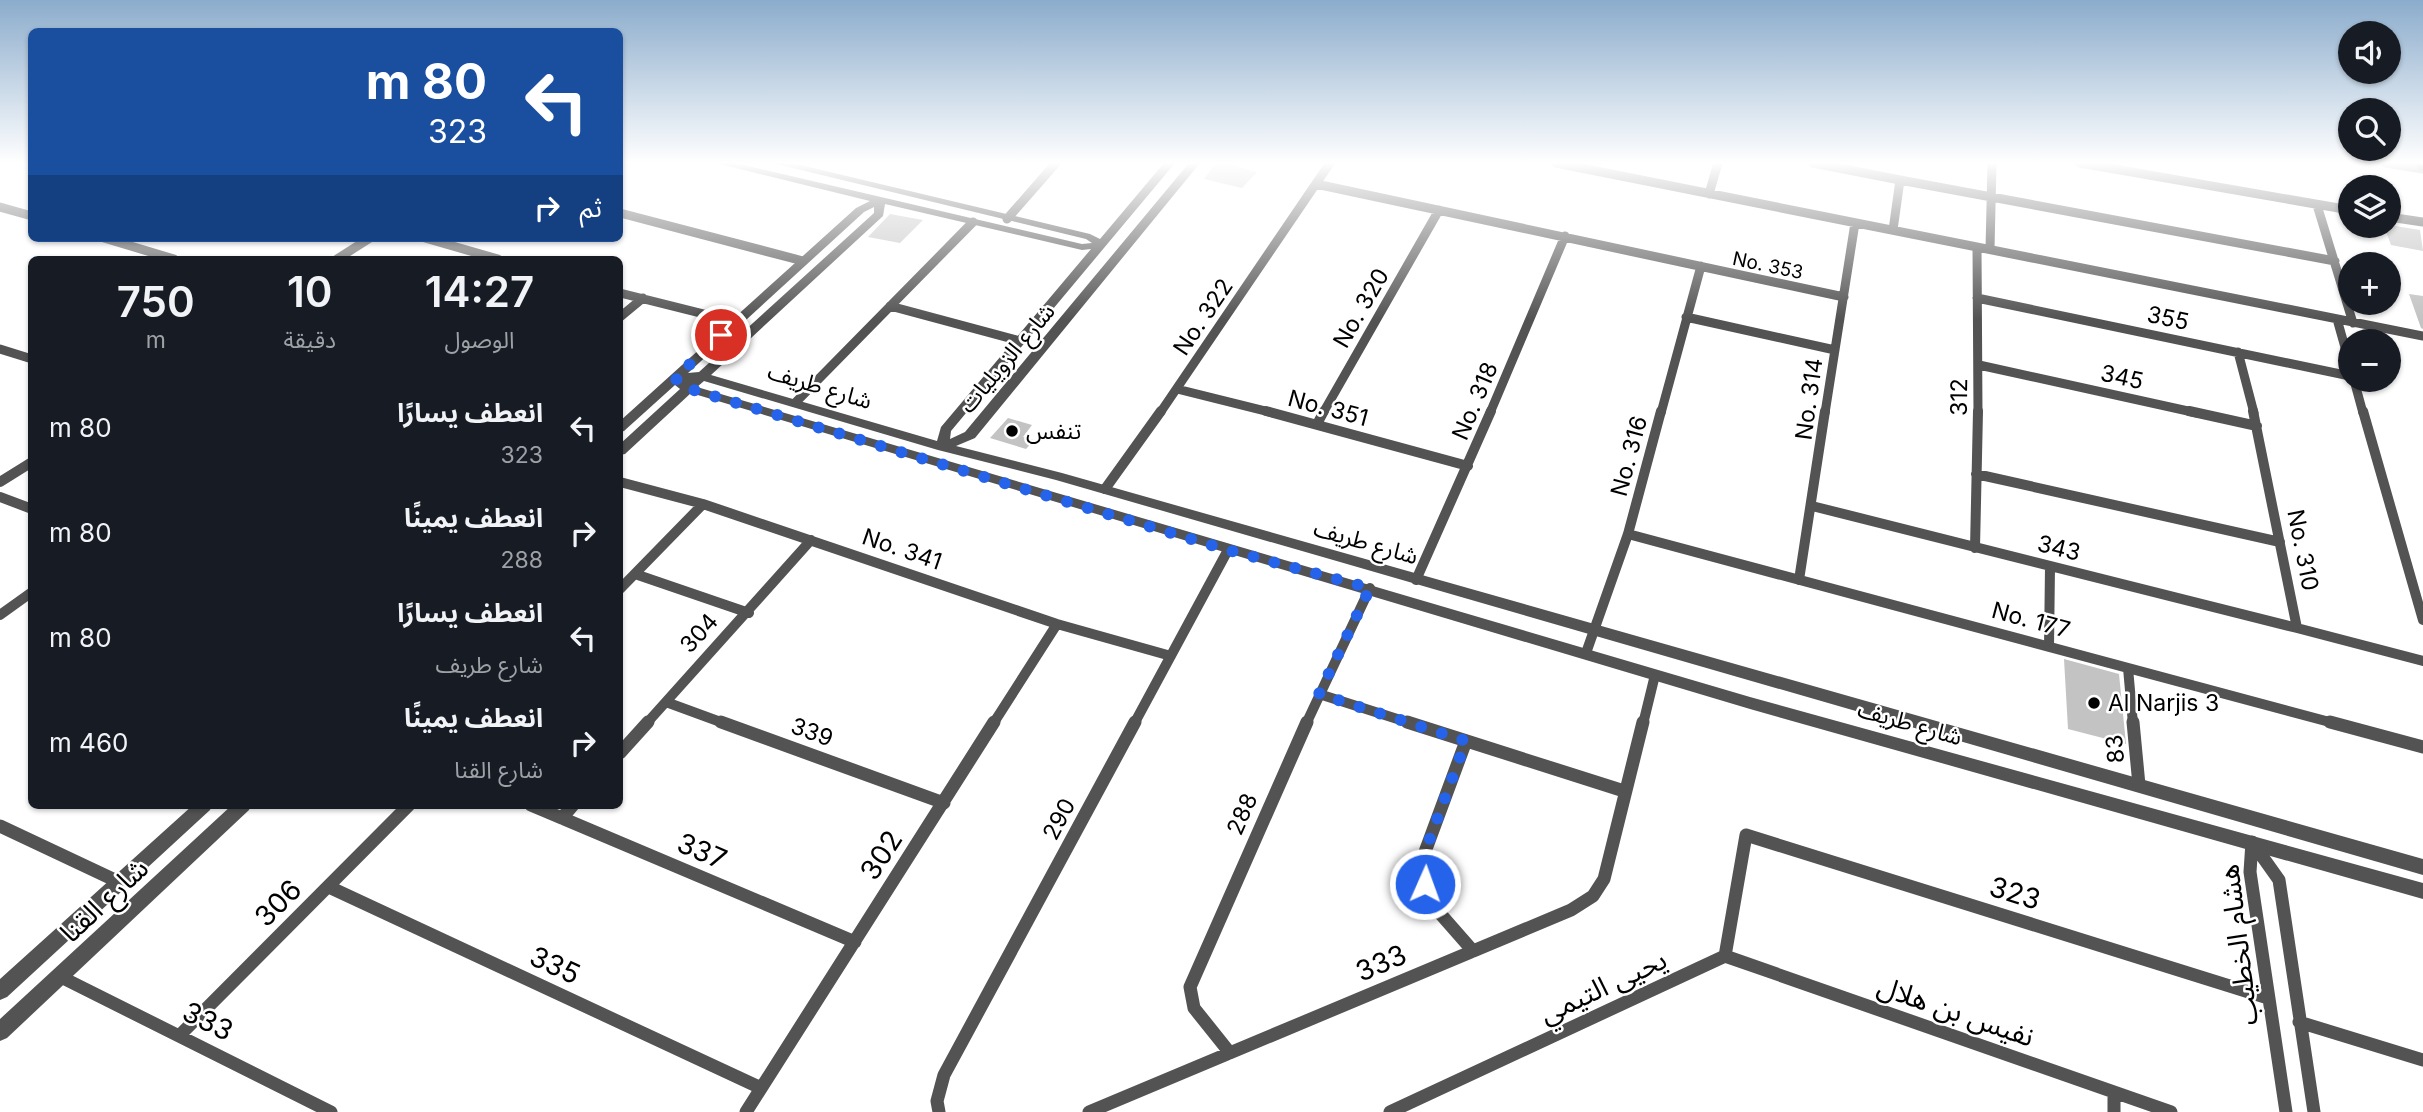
<!DOCTYPE html>
<html lang="ar">
<meta charset="utf-8">
<style>
body{margin:0;font-family:Inter,"Noto Sans Arabic",sans-serif;background:#242831;color:#f1f3f6;direction:rtl;height:100vh;display:flex;flex-direction:column;font-size:26px;white-space:nowrap}
*{box-sizing:border-box;margin:0}
p{font-size:23px;color:#9ea1a6}
.icon{flex:none;width:38px;height:38px;fill:none;stroke:currentColor;stroke-width:2;stroke-linecap:round;stroke-linejoin:round}
.map{position:relative;flex:1;overflow:hidden;direction:ltr}
.sheet{position:absolute;left:28px;top:256px;width:595px;height:553px;display:flex;flex-direction:column;background:#171b24;border-radius:10px;box-shadow:0 2px 5px #0004;direction:rtl}
.sheet>*{flex:none}
.guide{position:absolute;left:28px;top:28px;width:595px;height:214px;border-radius:10px;box-shadow:0 2px 5px #0004;direction:rtl;background:#1a4fa0;color:#fff;overflow:hidden}
.fabs{position:absolute;left:2338px;top:21px;display:grid;gap:14px}
.fabs a{display:grid;place-items:center;width:63px;height:63px;border-radius:50%;background:#171b24;box-shadow:0 2px 5px #0004;font-size:35px}
.pin{position:absolute;display:grid;place-items:center;width:60px;height:60px;color:#fff;margin:-30px;border:4px solid #fff;border-radius:50%;box-shadow:0 2px 7px #0007}
.me{position:absolute;width:77px;margin:-38px;rotate:2deg;stroke-linejoin:round;filter:drop-shadow(0 0 5px #0008)}
.turn{display:flex;align-items:center;gap:24px;height:147px;padding:0 21px;font-size:32px}
.turn .icon{width:91px;height:91px;stroke-width:2.5}
.turn b{display:block;font-size:49px;line-height:60px}
.then{display:flex;align-items:center;height:66px;padding:0 21px;background:#0003;gap:14px;font-size:26px}
.eta{display:flex;justify-content:space-evenly;align-items:center;height:119px;text-align:center}
.eta b{font-size:42px;font-weight:600;line-height:49px}
ul{padding:0;list-style:none}
li{display:flex;align-items:center;gap:21px;height:105px;padding:0 21px}
li div{flex:1}
li b{display:block;font-size:26px}
li em{font-style:normal}
.map>svg:first-child{display:block}
.building{fill:#c3c3c3}
.lines{fill:none;stroke-linecap:round;stroke-linejoin:round}
.primary-casing{stroke:#dbdbdb;stroke-width:1}
.minor-far2{stroke:#535353;stroke-width:9}
.minor-far1{stroke:#535353;stroke-width:10}
.minor{stroke:#535353;stroke-width:13}
.tertiary{fill:#535353;fill-rule:evenodd}
.primary{fill:#000;fill-rule:evenodd}
.route{stroke:#2563eb;stroke-width:12;stroke-dasharray:0 21.6}
.poi-dot{fill:#000;stroke:#fff;stroke-width:2.5}
.labels{text-anchor:middle;stroke-width:5;stroke-linejoin:round;paint-order:stroke}
.far-street-label{font-size:19px;fill:#000;stroke:#fff}
.street-label{font-size:23px;fill:#000;stroke:#fff}
.poi-label{font-size:23px;fill:#000;stroke:#fff;text-anchor:start}
.near-street-label{font-size:28px;fill:#000;stroke:#fff}
</style>
<div class="map">
<svg width="2423" height="1112" viewBox="0 0 2423 1112">
<rect width="100%" height="100%" fill="#fff"/>
<path class="building" d="M1216 163H1224L1257 172 1242 188 1204 179Z
M890 214 923 220 900 243 868 237Z
M2389 225 2420 230 2423 251 2391 245 2384 226Z
M2409 294 2423 296V329L2421 328Z
M1008 418 1032 425 1023 437 1034 440 1026 449 990 438Z
M2064 659 2119 674 2126 744 2068 729Z"/>
<g class="lines">
<g class="primary-casing">
<path id="primary" d="M2415 163H2423V171L2419 170Z"/>
</g>
<path class="minor-far2" d="M1556 163 2423 336
M1813 163 1900 180 1893 230
M2080 163 2350 210
M2386 163 2423 169
M1900 180 2335 261
M1316 184 1844 297
M1709 194 1718 163
M2317 205 2353 323
M0 207 32 216
M620 213 803 261
M2389 217 2423 222
M1007 219 1056 163
M104 238 174 259
M425 238 498 259
M1977 247 1978 413
M1990 249 1992 163
M337 259 370 238
M620 293 736 322
M1977 298 2350 376
M890 306 1020 341
M620 317 643 298
M1686 317 1835 350
M2337 319 2350 365
M0 349 32 359
M2238 352 2254 413
M1979 365 2197 413
M2354 380 2363 413
M1177 389 1273 413
M796 402 973 222
M1160 413 1330 163
M1323 413 1439 210
M1490 413 1565 236
M1661 413 1701 266
M1825 413 1855 223"/>
<path class="minor-far1" d="M1266 411 1468 466
M2189 411 2257 426
M2253 411 2297 628 2423 661
M2363 411 2423 620
M1317 424 1324 411
M1976 474 2280 542
M0 482 32 462
M620 482 703 504 1057 624 1171 656
M1105 489 1161 411
M0 497 32 509
M1812 506 2297 628
M1628 534 2337 724
M1975 548 1978 411
M635 574 749 613
M1416 580 1491 411
M1799 580 1825 411
M620 589 703 504
M0 615 32 592
M2049 647 2050 567
M1586 653 1628 534 1661 411
M2128 668 2133 724
M1319 694 1413 724
M666 702 726 724
M646 724 811 540
M993 724 1057 624
M1134 724 1228 550
M1306 724 1370 588
M1643 724 1655 675"/>
<path class="minor" d="M721 722 944 803
M1407 722 1624 791
M2133 722 2139 785
M2330 722 2423 747
M1466 741 1422 860 1425 884 1437 910 1473 951
M620 753 648 722
M531 805 855 942
M562 818 573 805
M0 826 119 882
M329 887 761 1088
M1725 956 2171 1112
M61 977 331 1112
M2299 1022 2423 1060
M181 1034 409 805
M1230 1053 1194 1008 1190 987 1307 722
M2114 1092V1112
M746 1112 994 722
M939 1112 937 1101 944 1075 1135 722
M1089 1112 1571 910 1593 896 1604 879 1643 722
M1390 1112 1725 956 1746 835 2268 998
M2286 1112 2250 872 2252 842 2279 880 2314 1112"/>
<path class="tertiary" d="M715 163H735L1082 244 1092 243 1086 239 772 163H792L1090 234 1100 239 1164 163H1175L951 431 950 439 965 432 1189 163H1200L975 438 956 446 1062 473 2423 859V875L1056 480 938 450 704 381 697 387 1750 697 2423 883V899L1750 709 691 393 625 454 620 455V444L680 389 675 385 624 431 620 432V421L856 208 870 201ZM885 204 1082 250 1091 249 941 427 937 441 711 375 883 216ZM874 207V213L699 372 688 373 864 212Z
M193 805H212L210 810 7 997 0 1000V979Z
M232 805H251L249 810 7 1038 0 1041V1019Z"/>
<use href="#primary" class="primary"/>
</g>
<linearGradient id="sky" x2="0" y2="1"><stop stop-color="#8baccc"/><stop offset="0.51" stop-color="#fff"/><stop offset="1" stop-color="#fff" stop-opacity="0"/></linearGradient>
<rect width="2423" height="319" fill="url(#sky)"/>
<g class="lines">
<path class="route" d="M721 335 675 378 687 388 1228 550 1370 588 1319 694 1466 741 1422 860 1425 884"/>
</g>
<g class="poi-dot">
<circle cx="1012" cy="431" r="7"/>
<circle cx="2094" cy="703" r="7"/>
</g>
<g class="labels">
<g class="far-street-label">
<text transform="translate(1768 265) rotate(12)" y="7">No. 353</text>
</g>
<g class="street-label">
<text transform="translate(1361 308) rotate(-60)" y="8">No. 320</text>
<text transform="translate(1203 317) rotate(-56)" y="8">No. 322</text>
<text transform="translate(2168 318) rotate(12)" y="8">355</text>
<text transform="translate(1007 358) rotate(-50)" y="8">شارع الزويليات</text>
<text transform="translate(2122 377) rotate(12)" y="8">345</text>
<text transform="translate(820 386) rotate(17)" y="8">شارع طريف</text>
<text transform="translate(1959 397) rotate(-89)" y="8">312</text>
<text transform="translate(1809 399) rotate(-82)" y="8">No. 314</text>
<text transform="translate(1475 401) rotate(-67)" y="8">No. 318</text>
<text transform="translate(1328 408) rotate(15)" y="8">No. 351</text>
<text transform="translate(1629 456) rotate(-75)" y="8">No. 316</text>
<text transform="translate(1366 542) rotate(16)" y="8">شارع طريف</text>
<text transform="translate(2059 548) rotate(14)" y="8">343</text>
<text transform="translate(902 549) rotate(19)" y="8">No. 341</text>
<text transform="translate(2303 550) rotate(79)" y="8">No. 310</text>
<text transform="translate(2031 620) rotate(15)" y="8">No. 177</text>
<text transform="translate(699 633) rotate(-48)" y="8">304</text>
<text transform="translate(1910 723) rotate(16)" y="8">شارع طريف</text>
<text transform="translate(812 732) rotate(20)" y="8">339</text>
<text transform="translate(2115 749) rotate(-95)" y="8">83</text>
<text transform="translate(1242 814) rotate(-66)" y="8">288</text>
<text transform="translate(1059 819) rotate(-62)" y="8">290</text>
</g>
<g class="poi-label">
<text x="1026" y="439">تنفس</text>
<text x="2108" y="711">Al Narjis 3</text>
</g>
<g class="near-street-label">
<text transform="translate(702 851) rotate(23)" y="10">337</text>
<text transform="translate(881 855) rotate(-57)" y="10">302</text>
<text transform="translate(2015 893) rotate(17)" y="10">323</text>
<text transform="translate(104 900) rotate(-43)" y="10">شارع القنا</text>
<text transform="translate(278 903) rotate(-45)" y="10">306</text>
<text transform="translate(2238 945) rotate(-97)" y="10">هشام الخطيب</text>
<text transform="translate(1381 963) rotate(-23)" y="10">333</text>
<text transform="translate(555 965) rotate(25)" y="10">335</text>
<text transform="translate(1603 986) rotate(-25)" y="10">يحيى التيمي</text>
<text transform="translate(1956 1011) rotate(19)" y="10">نفيس بن هلال</text>
<text transform="translate(208 1021) rotate(27)" y="10">333</text>
</g>
</g>
</svg>
<div class="fabs">
<a><svg class="icon" aria-label="sound" viewBox="0 0 24 24"><path d="M4 9h4l5-4v14l-5-4H4zM17 9q2 3 0 6"/></svg></a>
<a><svg class="icon" aria-label="search" viewBox="0 0 24 24"><circle cx="10" cy="10" r="6"/><path d="M15 15l6 6"/></svg></a>
<a><svg class="icon" aria-label="layers" viewBox="0 0 24 24"><path d="M12 4l9 5-9 5-9-5zM3 14l9 5 9-5"/></svg></a>
<a>+</a>
<a>−</a>
</div>
<div class="pin" style="left:721px;top:335px;background:#d93025"><svg class="icon" aria-label="arrive" viewBox="0 0 24 24"><path d="M6 21V4h12l-3 4 3 4H6"/></svg></div>
<svg class="me" style="left:1425px;top:884px" viewBox="-20 -20 40 40"><circle r="17" fill="#2563eb" stroke="#fff" stroke-width="3"/><path d="M0-11L8 9 0 5-8 9z" fill="#fff"/></svg>
<div class="guide">
<div class="turn"><svg class="icon" aria-label="left" viewBox="0 0 24 24"><path d="M17 20v-9H6M10 6l-5 5 5 5"/></svg><div><b>80 m</b>323</div></div>
<div class="then">ثم<svg class="icon" aria-label="right" viewBox="0 0 24 24"><path d="M7 20v-9h11M14 6l5 5-5 5"/></svg></div>
</div>
<section class="sheet">
<div class="eta">
<div><b>14:27</b><p>الوصول</p></div>
<div><b>10</b><p>دقيقة</p></div>
<div><b>750</b><p>m</p></div>
</div>
<ul>
<li><svg class="icon" aria-label="left" viewBox="0 0 24 24"><path d="M17 20v-9H6M10 6l-5 5 5 5"/></svg><div><b>انعطف يسارًا</b><p>323</p></div><em>80 m</em></li>
<li><svg class="icon" aria-label="right" viewBox="0 0 24 24"><path d="M7 20v-9h11M14 6l5 5-5 5"/></svg><div><b>انعطف يمينًا</b><p>288</p></div><em>80 m</em></li>
<li><svg class="icon" aria-label="left" viewBox="0 0 24 24"><path d="M17 20v-9H6M10 6l-5 5 5 5"/></svg><div><b>انعطف يسارًا</b><p>شارع طريف</p></div><em>80 m</em></li>
<li><svg class="icon" aria-label="right" viewBox="0 0 24 24"><path d="M7 20v-9h11M14 6l5 5-5 5"/></svg><div><b>انعطف يمينًا</b><p>شارع القنا</p></div><em>460 m</em></li>
</ul>
</section>
</div>
